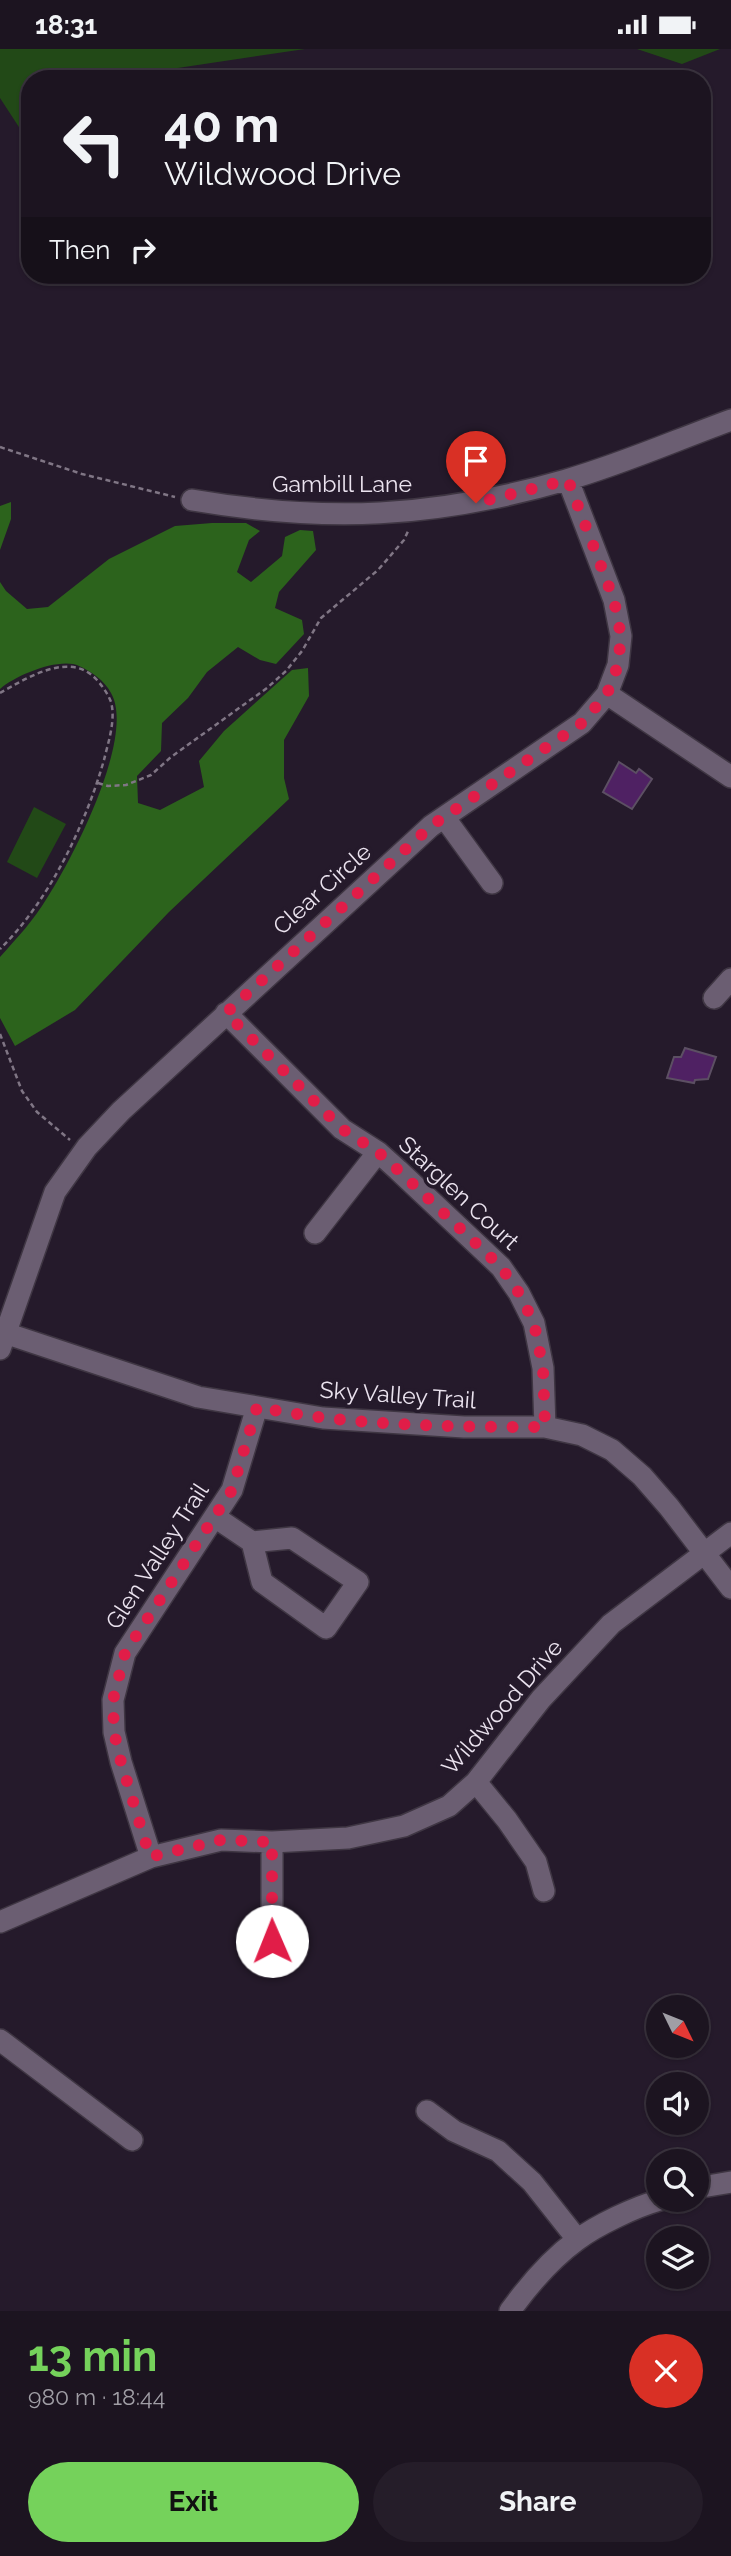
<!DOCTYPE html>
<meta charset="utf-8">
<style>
body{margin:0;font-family:Raleway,sans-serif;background:#251d29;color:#f1f3f6;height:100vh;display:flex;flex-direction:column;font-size:26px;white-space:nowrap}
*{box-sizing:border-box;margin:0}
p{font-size:23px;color:#a09ea5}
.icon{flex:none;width:38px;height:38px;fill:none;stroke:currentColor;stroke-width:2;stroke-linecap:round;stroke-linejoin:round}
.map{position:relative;height:2262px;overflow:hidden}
.details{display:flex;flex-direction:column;background:#1c1420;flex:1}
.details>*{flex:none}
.banner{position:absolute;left:21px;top:21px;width:690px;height:214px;border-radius:28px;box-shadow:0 2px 5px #0004,0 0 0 2px #3a333e;background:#1c1420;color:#f1f3f6;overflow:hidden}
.needle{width:46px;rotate:133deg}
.tools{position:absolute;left:646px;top:1946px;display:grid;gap:14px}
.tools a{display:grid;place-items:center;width:63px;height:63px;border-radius:50%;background:#1c1420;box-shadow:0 2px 5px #0004,0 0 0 2px #3a333e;font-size:35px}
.pin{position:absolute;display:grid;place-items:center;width:60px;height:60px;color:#fff;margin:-72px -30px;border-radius:50% 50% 50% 0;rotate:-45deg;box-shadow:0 0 7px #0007}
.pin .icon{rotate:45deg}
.me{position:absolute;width:77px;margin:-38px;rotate:359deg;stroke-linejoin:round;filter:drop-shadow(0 0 5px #0008)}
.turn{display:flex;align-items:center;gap:24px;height:147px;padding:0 28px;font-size:32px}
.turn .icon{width:91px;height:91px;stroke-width:2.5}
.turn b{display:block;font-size:49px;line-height:60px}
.then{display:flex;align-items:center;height:66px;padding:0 28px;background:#0003;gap:14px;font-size:26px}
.round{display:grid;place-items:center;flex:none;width:74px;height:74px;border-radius:37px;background:#251d29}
.summary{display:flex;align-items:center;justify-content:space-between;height:119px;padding:0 28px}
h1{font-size:42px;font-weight:700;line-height:52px;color:#75d25b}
.primary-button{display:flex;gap:14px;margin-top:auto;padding:14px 28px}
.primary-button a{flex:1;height:80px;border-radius:42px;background:#75d25b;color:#111;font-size:28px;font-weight:700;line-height:80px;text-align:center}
.primary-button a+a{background:#251d29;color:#f1f3f6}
.status{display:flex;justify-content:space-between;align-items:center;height:49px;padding:0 35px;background:#1c1420;direction:ltr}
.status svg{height:19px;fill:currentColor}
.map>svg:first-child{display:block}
.green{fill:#224917}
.forest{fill:#2c631c}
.building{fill:#4f2163;stroke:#5c4f63;stroke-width:2}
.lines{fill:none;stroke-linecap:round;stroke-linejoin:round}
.minor-casing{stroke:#3f3643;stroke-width:24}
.path{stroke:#807685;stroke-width:2.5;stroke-dasharray:5 3.5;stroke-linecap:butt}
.minor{stroke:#6b5e72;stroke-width:21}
.route{stroke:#e11d48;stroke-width:12;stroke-dasharray:0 21.6}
.labels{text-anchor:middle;stroke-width:7;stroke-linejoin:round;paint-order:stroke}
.street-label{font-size:23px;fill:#ebe3ef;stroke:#251a2b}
</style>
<div class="status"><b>18:31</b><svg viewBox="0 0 49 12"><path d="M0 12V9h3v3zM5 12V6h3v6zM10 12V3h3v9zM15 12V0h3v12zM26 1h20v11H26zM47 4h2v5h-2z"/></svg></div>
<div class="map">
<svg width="731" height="2262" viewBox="0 0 731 2262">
<rect width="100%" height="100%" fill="#251a2b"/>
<path class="green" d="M0 0H305L171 20V30H30V95L0 49Z
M637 0H720L682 15Z
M34 758 66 775 37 829 7 813Z"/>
<path class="forest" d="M11 453V470L0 501V457Z
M212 474H246L260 482 249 491 237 523 251 533 282 507 285 488 300 481 313 482 316 501 279 543 275 559 302 571 304 585 276 615 260 611 238 598 207 623 188 649 162 674 161 702 137 727 138 754 160 761 204 738 199 712 224 682 292 621 308 619 309 647 284 691V729L289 750 169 863 75 961 15 997 0 969V908C17 889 34 871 47 849 72 811 136 687 111 644 104 631 92 623 79 617 60 608 16 626 0 640V533L6 542 27 560 48 558 109 510 175 477Z"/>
<path class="building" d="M619 713 636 724 639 720 652 730 632 760 603 743Z
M685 999 716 1008 708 1030 695 1031 694 1034 667 1029 674 1008H681Z"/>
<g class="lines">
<g class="minor-casing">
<path id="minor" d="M192 451C327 474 434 469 566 431 622 415 676 391 731 371
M607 645 731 728
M444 768 492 834
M714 949 731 930
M226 964 342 1080 378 1103 398 1121 501 1218 519 1244 534 1274 543 1319 545 1378
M315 1184 378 1103
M5 1284 198 1348 323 1369 464 1378H545L582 1386 612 1401 642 1427 669 1458 731 1539
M0 1300 55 1143 87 1098 121 1062 431 777 582 674 607 645 618 616 621 587 614 551 568 431
M215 1468 252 1493 292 1489 358 1533 326 1579 262 1533 252 1493
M476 1733 507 1771 536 1813 544 1842
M272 1793V1892
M151 1808 121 1713 114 1683 113 1651 125 1604 232 1441 257 1358
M0 1873 151 1808 221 1791 272 1793 348 1789 404 1777 449 1757 476 1733 541 1650 611 1575 731 1484
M0 1991 132 2091
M427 2062 454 2082 498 2102 532 2133 577 2190
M696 2139 731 2133
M510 2262C528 2237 551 2210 577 2191 597 2176 635 2158 660 2151"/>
</g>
<path class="path" d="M0 398 82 425 175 448
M0 644C27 629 70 601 97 631 103 638 108 645 111 653 116 671 108 694 104 711 85 777 49 852 0 900
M98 734 108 737 126 736 151 726 171 708 267 639 286 622 302 602 321 569 378 521 404 491 409 480
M0 985 22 1042 37 1063 70 1091"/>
<use href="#minor" class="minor"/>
</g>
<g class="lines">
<path class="route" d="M272 1892V1793L221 1791 150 1808 121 1713 114 1683 113 1651 125 1604 232 1441 257 1358C351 1377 450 1378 545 1378L543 1319 534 1274 519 1244 501 1218 398 1121 378 1103 342 1080 226 964 431 777 582 674 607 645 618 616 621 587 614 551 568 431 476 454"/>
</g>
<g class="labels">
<g class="street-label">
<text x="342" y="443">Gambill Lane</text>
<text transform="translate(322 840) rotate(-42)" y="8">Clear Circle</text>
<text transform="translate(459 1144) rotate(43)" y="8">Starglen Court</text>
<text transform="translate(398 1346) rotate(4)" y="8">Sky Valley Trail</text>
<text transform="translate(157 1507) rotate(-57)" y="8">Glen Valley Trail</text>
<text transform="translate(502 1658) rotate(-49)" y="8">Wildwood Drive</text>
</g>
</g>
</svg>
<div class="tools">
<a><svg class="needle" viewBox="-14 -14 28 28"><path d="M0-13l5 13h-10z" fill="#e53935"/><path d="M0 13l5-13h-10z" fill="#a09ea5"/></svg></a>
<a><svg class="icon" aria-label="sound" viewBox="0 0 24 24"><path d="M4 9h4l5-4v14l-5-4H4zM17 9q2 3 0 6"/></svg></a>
<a><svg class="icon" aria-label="search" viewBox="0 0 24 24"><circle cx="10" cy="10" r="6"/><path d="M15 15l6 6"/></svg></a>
<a><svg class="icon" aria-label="layers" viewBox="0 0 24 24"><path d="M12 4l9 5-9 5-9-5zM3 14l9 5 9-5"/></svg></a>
</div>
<div class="pin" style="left:476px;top:454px;background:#d93025"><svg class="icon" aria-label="arrive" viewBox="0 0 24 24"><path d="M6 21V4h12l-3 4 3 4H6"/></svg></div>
<svg class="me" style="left:272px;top:1892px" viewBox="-20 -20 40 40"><circle r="19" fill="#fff"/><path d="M0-13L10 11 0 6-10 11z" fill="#e11d48"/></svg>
<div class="banner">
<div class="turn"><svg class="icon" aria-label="left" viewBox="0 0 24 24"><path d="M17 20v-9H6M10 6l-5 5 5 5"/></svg><div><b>40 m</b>Wildwood Drive</div></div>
<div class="then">Then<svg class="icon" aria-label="right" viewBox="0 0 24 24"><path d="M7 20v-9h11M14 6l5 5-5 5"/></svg></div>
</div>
</div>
<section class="details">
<div class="summary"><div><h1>13 min</h1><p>980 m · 18:44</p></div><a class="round" style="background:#d93025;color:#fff"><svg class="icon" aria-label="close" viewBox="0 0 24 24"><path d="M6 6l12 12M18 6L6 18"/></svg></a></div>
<div class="primary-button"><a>Exit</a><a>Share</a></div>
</section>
